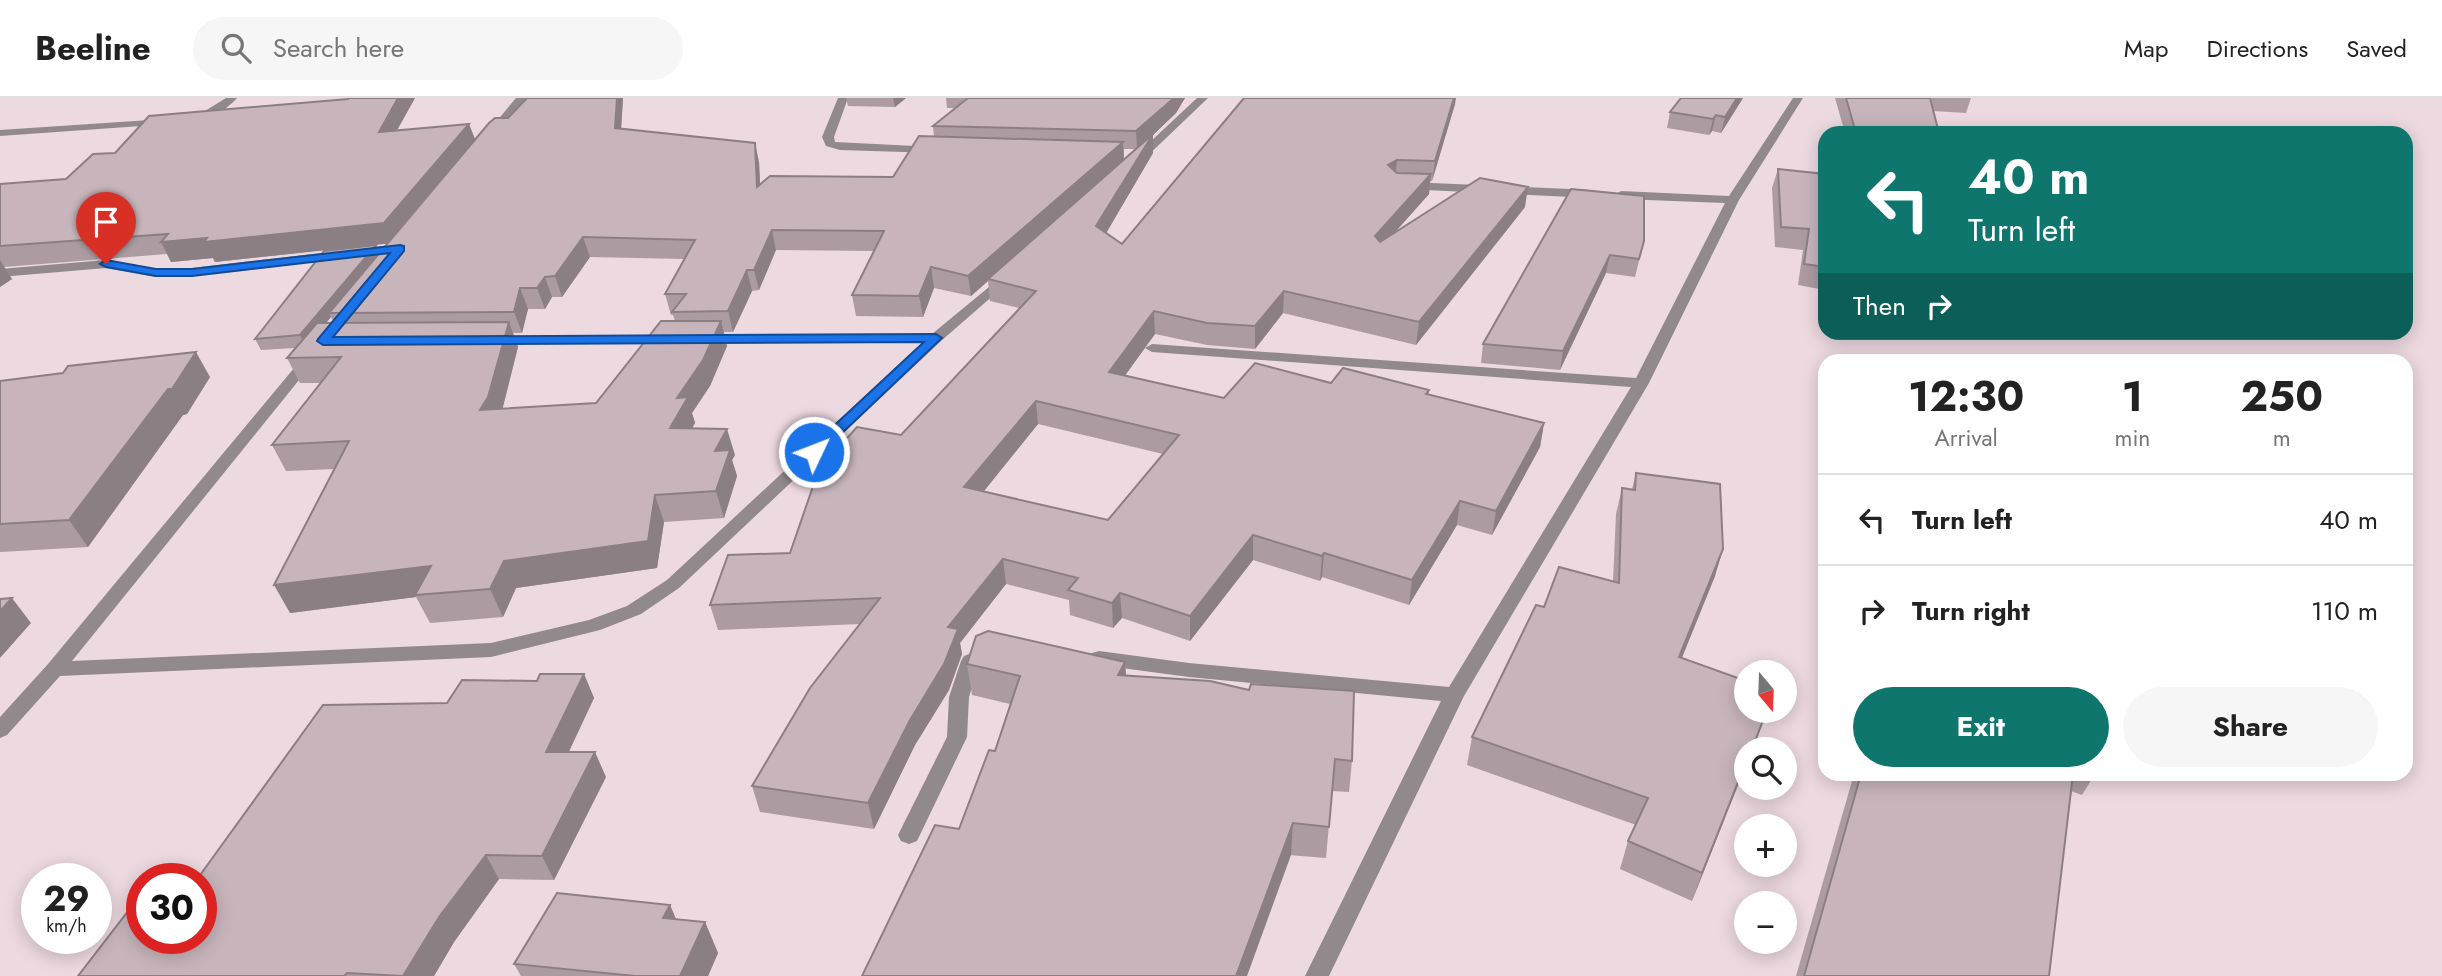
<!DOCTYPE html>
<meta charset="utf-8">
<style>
body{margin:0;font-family:Jost,sans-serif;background:#f6f6f6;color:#222;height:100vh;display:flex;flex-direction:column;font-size:26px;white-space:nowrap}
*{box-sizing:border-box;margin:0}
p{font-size:23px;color:#767676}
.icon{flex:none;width:38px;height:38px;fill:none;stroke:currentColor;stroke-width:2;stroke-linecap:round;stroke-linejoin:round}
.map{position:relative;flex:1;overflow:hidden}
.details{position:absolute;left:1818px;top:256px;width:595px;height:427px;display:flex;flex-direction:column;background:#fff;border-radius:21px;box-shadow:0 4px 18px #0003}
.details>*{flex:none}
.banner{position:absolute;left:1818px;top:28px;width:595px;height:214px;border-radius:21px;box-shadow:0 4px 18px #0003;background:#0f766e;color:#fff;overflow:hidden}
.needle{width:46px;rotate:161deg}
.tools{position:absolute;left:1734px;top:562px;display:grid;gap:14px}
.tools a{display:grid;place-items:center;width:63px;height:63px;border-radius:50%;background:#fff;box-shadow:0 4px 18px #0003;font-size:35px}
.speed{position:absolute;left:21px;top:765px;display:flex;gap:14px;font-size:35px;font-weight:700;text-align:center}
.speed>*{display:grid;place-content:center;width:91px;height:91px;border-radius:50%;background:#fff;box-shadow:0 4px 18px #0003;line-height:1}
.speed small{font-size:18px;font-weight:400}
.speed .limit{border:10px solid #d22;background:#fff;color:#111}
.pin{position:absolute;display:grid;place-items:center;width:60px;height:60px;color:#fff;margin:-72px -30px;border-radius:50% 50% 50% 0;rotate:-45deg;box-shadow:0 0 7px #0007}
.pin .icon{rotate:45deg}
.me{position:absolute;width:77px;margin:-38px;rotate:47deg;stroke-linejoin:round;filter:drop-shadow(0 0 5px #0008)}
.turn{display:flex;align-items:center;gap:24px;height:147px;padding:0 35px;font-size:32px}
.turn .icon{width:91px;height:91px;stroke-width:2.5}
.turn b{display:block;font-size:49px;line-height:60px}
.then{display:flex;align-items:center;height:66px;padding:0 35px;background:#0003;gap:14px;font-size:26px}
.eta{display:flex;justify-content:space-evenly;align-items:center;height:119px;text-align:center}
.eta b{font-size:42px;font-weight:700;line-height:49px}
.primary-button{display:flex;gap:14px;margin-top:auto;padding:14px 35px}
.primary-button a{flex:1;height:80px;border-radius:42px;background:#0f766e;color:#fff;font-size:28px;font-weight:700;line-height:80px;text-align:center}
.primary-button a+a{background:#f6f6f6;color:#222}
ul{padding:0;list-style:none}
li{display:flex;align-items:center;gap:21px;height:91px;padding:0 35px;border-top:2px solid #e0e0e0}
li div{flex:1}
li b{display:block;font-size:26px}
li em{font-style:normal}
header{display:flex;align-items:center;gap:42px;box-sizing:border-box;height:98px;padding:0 35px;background:#fff;border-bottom:2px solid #e0e0e0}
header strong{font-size:33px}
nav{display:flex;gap:38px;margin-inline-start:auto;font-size:24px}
.search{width:490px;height:63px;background:#f6f6f6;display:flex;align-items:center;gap:18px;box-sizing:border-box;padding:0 24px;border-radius:38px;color:#767676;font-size:26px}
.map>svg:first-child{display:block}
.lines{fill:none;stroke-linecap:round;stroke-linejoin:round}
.minor{fill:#91898c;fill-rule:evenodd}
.wall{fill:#ac9ca2;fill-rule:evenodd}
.shaded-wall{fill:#8c7f84}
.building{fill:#c8b5bc;stroke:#8c7f84;stroke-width:2;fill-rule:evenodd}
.route{fill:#1a73e8;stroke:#114b97;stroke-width:2}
</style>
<header>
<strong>Beeline</strong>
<div class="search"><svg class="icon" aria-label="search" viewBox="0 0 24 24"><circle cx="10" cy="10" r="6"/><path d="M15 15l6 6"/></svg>Search here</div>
<nav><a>Map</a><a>Directions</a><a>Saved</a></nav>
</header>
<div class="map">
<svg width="2442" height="878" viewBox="0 0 2442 878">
<rect width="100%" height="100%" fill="#edd9e0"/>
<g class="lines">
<path class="minor" d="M226 0H237C228 10 204 29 192 21Z
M516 0H526L494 40H486V36Z
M838 0H848L834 39 835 44 935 49 941 52 935 55 840 52 826 48 822 39Z
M1197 0H1208L1141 64H1133V60Z
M1793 0H1803L1739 102 1649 285 1464 598 1329 878H1305L1441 603 1189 579 1099 567 1092 565 1089 560 1092 555 1099 553 1189 565 1449 589 1631 289 1152 254 1145 250 1152 246 1636 280 1725 105 1621 101 1615 97 1621 93 1729 98Z
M165 21 170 24 169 26 0 38V32Z
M1408 84 1593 92 1599 96 1593 100 1404 91V85Z
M400 146 406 150 405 153 192 178 156 179 106 170 0 179V171L106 162 156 171 192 170Z
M1006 175 1011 176V182L941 243 679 490 641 516 600 532 491 559 60 578 7 637 0 640V619L48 566 304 258H314L316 261 72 563 491 545 589 522 627 508 667 482 923 244 705 245 698 241 700 238 932 236Z
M670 237 677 241 675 244 495 246 488 242 495 238Z
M982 551 989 553 992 558 989 563 979 567 969 599 967 639 917 743 909 746 901 743 898 737 947 639 949 599 961 563 964 558Z"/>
</g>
<path class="wall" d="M349 0H415L397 32 469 26 475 41 508 20 527 0H623L621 31 759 64 760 86 893 79 934 39 933 28 955 10H947L946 0H1185L1176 15 1153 37V55L1106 135 1122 146 1455 6 1432 83H1430L1429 96 1394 135 1525 109 1416 247 1283 215 1255 251 1207 247 1155 236 1125 277 1224 300 1331 285 1429 292V296L1544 325 1540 349 1492 437 1457 427 1409 507 1322 479 1320 483 1253 462 1190 543 1122 520 1113 530 1070 517 1069 502 1006 486 960 545 962 556 949 592 915 647 874 731 760 714 752 688 860 526 718 532 710 507 790 455 1019 210 990 203 988 183 971 198 934 190 923 219 856 218 852 197 874 153 776 152 759 192 752 193 733 234H724L727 248 710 288 692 315 695 325 692 330 735 357 732 362 737 378 724 420 664 424 657 470 516 490 503 519 430 525 416 499 290 515 335 371 286 373 272 347 321 285H300L287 260 295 250 261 252 255 241 376 147 379 155 388 145 215 164 213 160 171 164 167 156 4 169 12 181 0 189V86L66 81 115 55 348 1ZM1124 51H1135L1124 61ZM590 159 684 161 665 196 671 217H673L675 223 596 305 502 311 518 249 513 235H522L528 211H545L552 199H562ZM331 219 334 225H326ZM1038 326 1163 356 1108 422 983 394Z
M846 0H906L895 9 848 8Z
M1681 0H1743L1721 35 1712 33 1709 37 1667 30 1670 14Z
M1835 0H1971L1966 15 1933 13 1939 35H1845Z
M1778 71 1825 76V192L1798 187 1803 152 1775 149 1772 90Z
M1571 91 1644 143 1635 179 1606 175 1560 272 1481 265 1483 246Z
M210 279 187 316 183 317 88 449 0 454V283Z
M1636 375 1715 478 1682 560 1746 612H1768L1692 803 1620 771 1628 743 1636 727 1467 667 1472 639 1544 509 1613 483 1616 416 1622 390 1632 391Z
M1125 564 1126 577 1352 663 1349 694 1332 693 1326 760 959 731 995 653 1010 606 972 597 967 566Z
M584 576 594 600 569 654 606 679 554 782 499 781 454 844 434 878H78L142 840 447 605Z
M1854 676H2095L2082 697 2071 693 2049 878H1796Z
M670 807 676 821 705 824 718 855 708 878H521L514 866Z"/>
<path class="shaded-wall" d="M398 0H415L386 52 379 34Z
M617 0H623L620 48 615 30Z
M893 0H906L895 9Z
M1174 0H1185L1176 15 1153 37V55L1098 149 1096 128 1137 51 1136 33Z
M1451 0H1456L1455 6 1432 83 1435 63Z
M1737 0H1743L1721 35 1725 19Z
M1716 17 1712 33 1709 37 1713 21Z
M469 26 476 44 393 145 215 164 213 160 171 164 161 144Z
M1123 44 1124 62 988 181V183L971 198 968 178Z
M755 45 759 64 761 108 757 89Z
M1397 62 1395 81 1388 67Z
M1431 76 1429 96 1373 159 1375 138Z
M1528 89 1525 109 1416 247 1419 224Z
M772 132 776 152 759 192 754 172Z
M583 139 590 159 562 199 555 178Z
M376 147 381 158 329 215 331 219 306 249 300 237Z
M1610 157 1606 175 1560 272 1563 253Z
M0 162 12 181 0 189Z
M931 169 934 190 923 219 919 198Z
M747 172 752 193 733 234 728 213Z
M545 179 552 199 545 211 537 190Z
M520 190 528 211 522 235 514 214Z
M1284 193 1283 215 1255 251V228Z
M1154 213 1155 236 1111 297 1109 274Z
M721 223 727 248 710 288 692 315 695 325 678 356 670 330 677 300Z
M509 224 518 249 499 325 480 312Z
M196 254 210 279 187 316 183 317 88 449 69 422Z
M1036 303 1038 326 968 413 964 389Z
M1544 325 1540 349 1492 437 1496 413Z
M727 331 735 357 732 362 737 378 724 420 716 393 715 353Z
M655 397 664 424 657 470 516 490 503 519 490 491 504 463Z
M1460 403 1457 427 1409 507 1412 482Z
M1253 437V462L1190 543V518Z
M1723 451 1715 478 1671 586 1679 559Z
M1324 455 1322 479 1320 483 1322 458Z
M1003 461 1006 486 960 545 962 556 949 592 915 647 874 731 868 705 948 529Z
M431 468 415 497 416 499 290 515 274 487Z
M1120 495 1122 520 1113 530 1112 505Z
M12 500 31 525 0 560V513Z
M1125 564 1127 595 1118 577Z
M584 576 594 600 557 678 546 654Z
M595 654 606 679 554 782 542 758Z
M1746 664V666L1692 803 1702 775Z
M1293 725 1291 757 1247 878H1236Z
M486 757 499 781 454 844 434 878H403L439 819Z
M670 807 683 838 663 820Z
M705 824 718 855 708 878H680Z"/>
<path class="building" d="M349 0H398L379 34 469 26 384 125 204 144 207 140 161 144 168 136 0 148V86L66 81 93 56 115 55 149 18 348 1Z
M527 0H617L615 30 755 45 757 89 770 78 893 79 919 38 1123 44 968 178 931 169 919 198 852 197 884 133 772 132 754 172H747L728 213 672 214 686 196H665L695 142 583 139 555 178 545 179 537 190H520L514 214 329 215 489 25 495 20H508Z
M968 0H1174L1136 33 933 28Z
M1244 0H1454L1435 63 1397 62 1388 67 1397 75 1431 76 1375 138 1380 144 1480 80 1528 89 1419 224 1284 193 1255 228 1207 225 1154 213 1109 274 1224 300 1255 265 1331 285 1343 270 1429 292 1426 296 1544 325 1496 413 1460 403 1412 482 1324 455 1322 458 1253 437 1190 518 1120 495 1112 505 1068 492 1078 480 1003 461 948 529 958 531 944 566 910 622 868 705 752 688 810 590 880 500 710 507 728 457 790 455 819 371 857 329 901 337 1036 193 988 181 1153 36 1096 128 1122 146ZM1036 303 1179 337 1108 422 964 389Z
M1681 0H1737L1725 19 1716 17 1713 21 1670 14Z
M1846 0H1930L1939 35H1856Z
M1778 71 1825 76V169L1804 166 1809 131 1781 129Z
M1571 91 1644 98V143L1639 161 1610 157 1563 253 1483 246Z
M376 147 300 237 255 241 324 153Z
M661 223H721L703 262 677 300 688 299 670 330 727 331 715 353 730 352 716 393 655 397 648 443 504 463 490 491 415 497 431 468 274 487 349 343 272 347 341 259 287 260 317 225 509 224 488 299 480 312 596 305Z
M196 254 172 291H168L69 422 0 426V283L63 275 68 268Z
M1636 375 1720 386 1723 451 1679 559 1746 583V612H1767L1752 651H1746V664L1702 775 1628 743 1648 700 1472 639 1536 507 1544 509 1559 469 1619 485 1622 390 1635 392Z
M12 500 0 513V501Z
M988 533 1125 564 1118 577 1210 583 1249 592 1251 586 1354 593 1352 663 1335 661 1329 729 1293 725 1236 878H862L935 727 959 731 989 652 995 653 1020 578 967 566 976 538Z
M540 576H584L546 654H595L542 758 486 757 439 819 403 878 347 875 344 878H78L142 795V840H201V780H198L323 607 447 605 462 582 537 583Z
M1861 676H2073L2049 878H1804Z
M557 795 670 807 663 820 705 824 680 878H635L514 866Z"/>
<path class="route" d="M400 147 404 148V153L333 239 936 236 942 240 819 357H809L807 354 809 351 924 244 323 247 317 243 318 241 390 155 192 178H156L106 169 100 166 106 162 156 171H192Z"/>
</svg>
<div class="tools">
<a><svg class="needle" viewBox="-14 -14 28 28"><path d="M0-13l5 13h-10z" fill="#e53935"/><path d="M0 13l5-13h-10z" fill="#767676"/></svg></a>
<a><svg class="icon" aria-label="search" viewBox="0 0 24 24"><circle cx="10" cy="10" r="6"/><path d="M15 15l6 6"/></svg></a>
<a>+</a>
<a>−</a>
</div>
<div class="speed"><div>29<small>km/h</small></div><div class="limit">30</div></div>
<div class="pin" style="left:106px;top:166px;background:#d93025"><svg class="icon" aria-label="arrive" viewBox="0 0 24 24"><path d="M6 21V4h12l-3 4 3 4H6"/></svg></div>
<svg class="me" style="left:814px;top:354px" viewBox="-20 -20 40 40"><circle r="17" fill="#1a73e8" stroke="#fff" stroke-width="3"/><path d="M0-11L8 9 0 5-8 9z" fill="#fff"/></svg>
<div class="banner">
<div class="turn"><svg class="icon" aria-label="left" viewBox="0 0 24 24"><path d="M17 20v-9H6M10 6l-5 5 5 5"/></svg><div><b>40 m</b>Turn left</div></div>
<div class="then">Then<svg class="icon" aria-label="right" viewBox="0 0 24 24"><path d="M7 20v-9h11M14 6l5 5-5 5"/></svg></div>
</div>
<section class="details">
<div class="eta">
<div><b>12:30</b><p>Arrival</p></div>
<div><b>1</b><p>min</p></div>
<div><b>250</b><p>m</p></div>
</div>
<ul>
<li><svg class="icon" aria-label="left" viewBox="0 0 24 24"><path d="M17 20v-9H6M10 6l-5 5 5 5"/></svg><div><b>Turn left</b></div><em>40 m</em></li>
<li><svg class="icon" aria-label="right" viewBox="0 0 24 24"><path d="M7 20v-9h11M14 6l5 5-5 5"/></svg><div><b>Turn right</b></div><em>110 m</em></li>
</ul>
<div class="primary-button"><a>Exit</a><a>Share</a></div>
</section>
</div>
